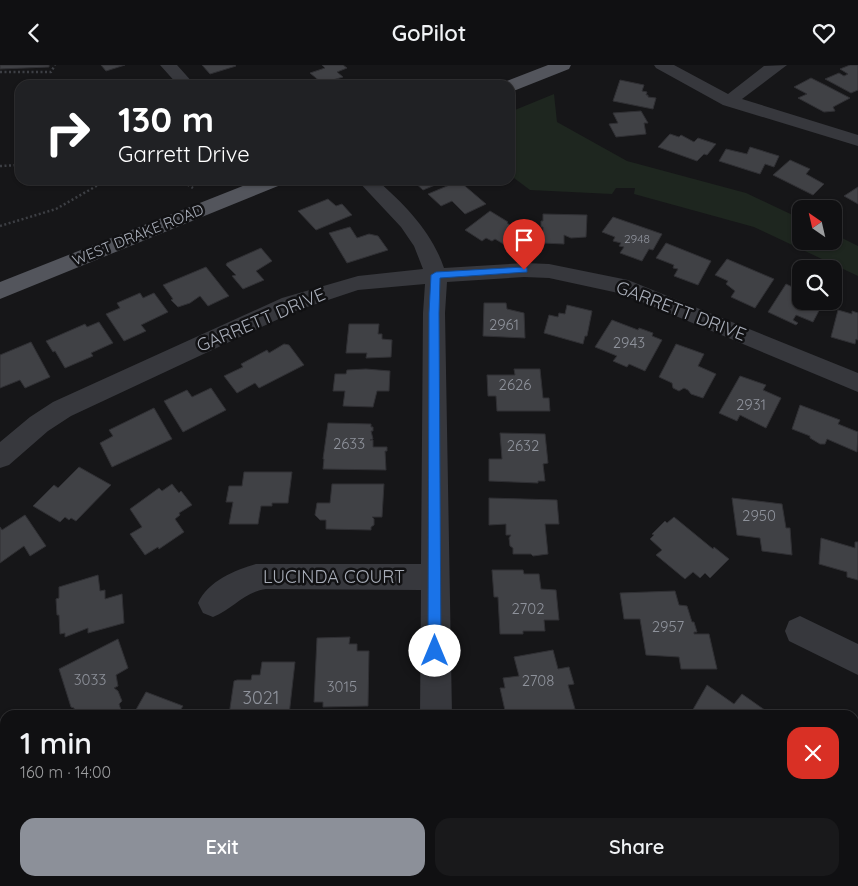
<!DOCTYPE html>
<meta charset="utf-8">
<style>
body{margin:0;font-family:Quicksand,sans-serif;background:#19191b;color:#f1f3f6;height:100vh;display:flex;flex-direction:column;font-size:19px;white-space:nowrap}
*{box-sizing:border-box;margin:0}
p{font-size:16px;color:#9c9d9f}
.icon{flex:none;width:28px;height:28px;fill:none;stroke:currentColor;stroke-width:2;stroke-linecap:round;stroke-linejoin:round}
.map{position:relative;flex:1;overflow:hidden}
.sheet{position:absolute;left:0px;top:645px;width:859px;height:176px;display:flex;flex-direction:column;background:#101012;border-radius:15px 15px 0 0;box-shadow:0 1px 4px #0004,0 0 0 1px #303032}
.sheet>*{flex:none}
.banner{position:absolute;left:15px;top:15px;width:500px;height:105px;border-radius:15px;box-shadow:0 1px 4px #0004,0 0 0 1px #303032;background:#202124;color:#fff;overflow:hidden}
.needle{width:32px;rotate:326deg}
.buttons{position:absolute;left:792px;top:135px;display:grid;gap:10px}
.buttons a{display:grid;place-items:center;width:50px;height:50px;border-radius:10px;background:#101012;box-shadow:0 1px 4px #0004,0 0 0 1px #303032;font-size:25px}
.pin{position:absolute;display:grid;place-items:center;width:42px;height:42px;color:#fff;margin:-51px -21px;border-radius:50% 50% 50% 0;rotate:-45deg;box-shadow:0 0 5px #0007}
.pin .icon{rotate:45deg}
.me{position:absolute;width:55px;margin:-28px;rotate:0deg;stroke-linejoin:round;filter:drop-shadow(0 0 4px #0008)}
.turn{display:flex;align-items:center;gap:18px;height:105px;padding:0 20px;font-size:22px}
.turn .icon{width:65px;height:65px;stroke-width:2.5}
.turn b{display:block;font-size:35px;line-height:42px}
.round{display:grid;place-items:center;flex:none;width:52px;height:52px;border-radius:15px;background:#19191b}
.headline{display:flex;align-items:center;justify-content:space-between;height:85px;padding:0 20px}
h1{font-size:30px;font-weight:600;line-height:38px}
.button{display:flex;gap:10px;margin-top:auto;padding:10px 20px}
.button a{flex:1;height:58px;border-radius:15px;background:#8c9099;color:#fff;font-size:20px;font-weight:600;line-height:58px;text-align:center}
.button a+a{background:#19191b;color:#f1f3f6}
header{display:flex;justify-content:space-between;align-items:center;height:65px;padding:0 20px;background:#101012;font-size:22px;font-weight:600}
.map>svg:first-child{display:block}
.green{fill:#1e261f}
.building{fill:#404145;stroke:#303034}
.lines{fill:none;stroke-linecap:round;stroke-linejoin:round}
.path{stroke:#3d3f44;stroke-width:2.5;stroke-dasharray:2 2.5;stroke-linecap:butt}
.minor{fill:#37383d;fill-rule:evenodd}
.primary{fill:#53555c;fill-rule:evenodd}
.route{fill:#1a73e8;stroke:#114b97}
.labels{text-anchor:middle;stroke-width:5;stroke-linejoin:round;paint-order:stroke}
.far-number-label{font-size:12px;fill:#8e929b}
.far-street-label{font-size:15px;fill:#a8adb8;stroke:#111113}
.number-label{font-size:15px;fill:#8e929b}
.street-label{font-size:18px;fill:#a8adb8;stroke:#111113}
.near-number-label{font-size:18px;fill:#8e929b}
</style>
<header><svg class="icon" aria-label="back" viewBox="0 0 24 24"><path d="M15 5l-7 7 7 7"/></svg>GoPilot<svg class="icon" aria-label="heart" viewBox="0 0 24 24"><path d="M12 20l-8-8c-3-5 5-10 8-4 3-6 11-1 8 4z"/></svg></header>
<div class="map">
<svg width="858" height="821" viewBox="0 0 858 821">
<rect width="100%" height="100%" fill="#161618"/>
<path class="green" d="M554 29 557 57 627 96 746 128 801 154V176H834V169L858 181V211L754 162 634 129 635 123H616L612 129 530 125 510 110V47Z"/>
<path class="building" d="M0 0H49V2L0 4Z
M101 0H125L106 6Z
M202 0H235L236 1 210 9Z
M322 0H343L347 3 337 7 343 12 322 18 310 8 325 3Z
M850 0H858V25L851 28 825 14 839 8 844 11 848 9 840 4Z
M811 13 825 20 850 33 833 42 835 46 824 47 798 33 807 29 794 22Z
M620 15 644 20 642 26 647 27 646 30H648V32L656 33 653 44 613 36Z
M641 46 648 58H644L646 69 616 72 609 59 618 58 613 48Z
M670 69 679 72 681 70 694 77 698 73 716 79 707 90 704 89 697 96 658 82Z
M750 82 779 91 774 102 765 99 760 109 719 96 726 84 747 89Z
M790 95 810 104 806 109 824 119 813 130 773 110Z
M412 115H438L440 118 423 125Z
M459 116 486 139 465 149 452 136 441 141 428 129Z
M858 122V139L844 131Z
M328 134 336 141 342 139 352 150 316 165 298 146Z
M490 146 508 157 507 158 523 169 507 181 495 174 492 176 486 173 482 176 465 165Z
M543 149 587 150 586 172 571 173 564 170V179L543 178V162H541V156H543Z
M613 152 662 169 653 185 649 184 642 196 620 188 624 182 619 181 621 178 613 176 615 172 602 167Z
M350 162 357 173 369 169 378 171 388 185 347 198 329 168Z
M666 178 711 196 698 220 674 211 678 204 673 203 674 200 656 193Z
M261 183 272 196 256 206 264 215 243 224 232 211 236 210 226 200 227 198Z
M727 194 774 214 755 243 731 232 735 226 726 219 728 216 715 210Z
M206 202 229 231 208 241 200 231 190 238 178 242 171 235 173 234 163 220Z
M786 219 801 226V236H824L813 257 796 250 793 255 798 258 796 260 768 247Z
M140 228 143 233 154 228 168 247 141 260 146 266 124 276 106 249 120 243 117 238Z
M484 238H506L507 244 524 248 525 273 483 271Z
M567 240 592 246 587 271H585L583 279 544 268 549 250 558 252 559 248 565 249Z
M838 245 852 249V246L858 248V275L856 274 855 279 831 272Z
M612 255 638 265 639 263 653 268 652 271 662 275 645 306 629 299 627 302 613 296 617 291 595 282Z
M99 257 113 278 91 288 93 291 65 303 55 286 53 287 46 276 85 259 87 262Z
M349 259H379L378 269H382V274L392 275 391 292 366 293 367 288H346Z
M31 277 50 312 25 323 20 315 0 323V290Z
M284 279 289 280 304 300 259 323 255 318 237 328 224 311 243 302 241 299 267 285 269 288Z
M676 279 704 289 698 301 716 309 703 333 691 329 688 325 684 323 679 326 673 323 672 318 659 312Z
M366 304 390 306 389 326H377L373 342 343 341 345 326H333L335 309H346L347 305Z
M514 304H540L543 333H549L550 346H497L496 331H488L487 310H515Z
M740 311 766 320 763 325 781 333 766 363 740 350 737 356 719 348Z
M211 323 226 345 183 367 164 336 187 325 192 332Z
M800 340 840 355 838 359 858 367 857 387 827 374 825 379H820L810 373V371L792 364Z
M154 343 172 374 112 402 100 378 113 371 109 365Z
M328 358 371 359V362H373V366H371L373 374 370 375H373V382H387V386H385L386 405 323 404 324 394H323Z
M500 368 545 369 548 398 543 399 545 416H538V418L489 416V394H502Z
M79 402 111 420 76 456 71 453 69 455 65 452 60 457 33 441 54 420 58 423Z
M244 407H292L288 438H272V441H261L258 459H229L233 437H226L229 421H242Z
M172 419 179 428 181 426 192 440 179 448 180 450 175 454 184 467 159 484 158 482 145 490 130 469 142 462 130 444 159 423 162 426Z
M332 419H384L382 452H372L374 454V460L371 462V465L326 464V455H320L315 450 317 438H330Z
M489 433 557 435 559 459H545L548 489 533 491 531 489H513V483L510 481 509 473 511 470H506V459L489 460Z
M732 433 782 439 786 463H790L792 490 762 486 760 473 737 470Z
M25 450 46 481 30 491 24 481 0 498V462L2 465Z
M674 452 713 484 714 482 729 494 710 513 705 508 700 513 693 507 685 514 656 490 662 485 650 474 654 470 652 469 665 456 667 458Z
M821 473 855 483V477H858V515L847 512V507L819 499Z
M492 505H523L524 509H539L541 524 556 525 559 555H544L545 566H523V569H500L498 532H494Z
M98 510 100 526 105 525V534L122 529 124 558 88 568V563L65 572V568L60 569 59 550H57L56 534 59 533V522Z
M675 526 679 540 687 541 692 557H694L697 567H694V569H709L717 604H681L679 592 646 590 640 554H624L620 528Z
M350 572 349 579H357V586H369L368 641 323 642V637H314L317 573Z
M118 574 128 603 116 610 118 621 114 623 118 626 122 636 119 639 121 645 112 650H76L74 643 71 642 59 604Z
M553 585 558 604 569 602 574 619 568 620 575 644 545 650H506L500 623H505L503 613 519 611 514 592Z
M262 597H295L289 650H229L234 616 237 615H251L252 610H260Z
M707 620 734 639 742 629 769 648 768 650H694L691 648Z
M146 627 183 641 179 647 186 650H133Z
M854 676 858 677V738L854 737Z
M127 816H182V821H112Z
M246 816H300L302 821H242Z
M341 816H385L380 821H339L342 818Z
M611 816H694L701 821H609Z"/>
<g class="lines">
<path class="path" d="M0 7H51L55 0
M0 101 20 100
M180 115 193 123
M0 161 56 144 107 115"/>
<path class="minor" d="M160 0H177L194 19 178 20Z
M654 0H674L728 29 764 1 787 0 742 34 858 70V81L723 40 656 3Z
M357 115H377C405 140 432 167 444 203L524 198 549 199 628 215 858 308V327L623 229 549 213 524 212 447 217 445 248 452 650H420L421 525 266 524C244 527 233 544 213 552L203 548 198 538C208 516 235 505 256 499H421L423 248 425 219 358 225 298 245 71 351 48 366 9 400 0 403V377L30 352 53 337 282 233 358 211 423 204 414 181 401 162Z
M800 551 858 579V610L789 576 785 566 789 556Z
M472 816H509L511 821H474Z"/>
<path class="primary" d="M548 0H571L569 4 516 25 510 26V20H502L504 17Z
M258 115H286L283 119 0 234V217Z"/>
</g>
<path class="route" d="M524 202 527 203V207L440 213 439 248 441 586 440 591 435 593 430 591 428 586 429 248 431 210 436 207Z"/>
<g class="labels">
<g class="far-number-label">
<text x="637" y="178">2948</text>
</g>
<g class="far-street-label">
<text transform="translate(138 170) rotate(-22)" y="5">WEST DRAKE ROAD</text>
</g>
<g class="number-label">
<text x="504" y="265">2961</text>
<text x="629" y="283">2943</text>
<text x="515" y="325">2626</text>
<text x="751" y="345">2931</text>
<text x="349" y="384">2633</text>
<text x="523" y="386">2632</text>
<text x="759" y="456">2950</text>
<text x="528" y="549">2702</text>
<text x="668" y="567">2957</text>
<text x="90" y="620">3033</text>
<text x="538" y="621">2708</text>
<text x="342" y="627">3015</text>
</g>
<g class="street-label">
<text transform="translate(681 246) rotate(21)" y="6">GARRETT DRIVE</text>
<text transform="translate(261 255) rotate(-23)" y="6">GARRETT DRIVE</text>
<text x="334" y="518">LUCINDA COURT</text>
</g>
<g class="near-number-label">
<text x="261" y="639">3021</text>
</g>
</g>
</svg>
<div class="buttons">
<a><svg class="needle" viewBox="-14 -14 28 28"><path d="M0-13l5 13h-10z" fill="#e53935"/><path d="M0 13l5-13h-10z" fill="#9c9d9f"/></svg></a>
<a><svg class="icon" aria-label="search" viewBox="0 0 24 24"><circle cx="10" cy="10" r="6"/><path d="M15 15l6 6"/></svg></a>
</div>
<div class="pin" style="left:524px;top:205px;background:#d93025"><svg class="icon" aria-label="arrive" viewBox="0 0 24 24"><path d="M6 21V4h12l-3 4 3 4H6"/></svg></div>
<svg class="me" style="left:435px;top:586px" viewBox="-20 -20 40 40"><circle r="19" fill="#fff"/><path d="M0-13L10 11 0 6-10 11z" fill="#1a73e8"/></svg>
<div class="banner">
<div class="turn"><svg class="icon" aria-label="right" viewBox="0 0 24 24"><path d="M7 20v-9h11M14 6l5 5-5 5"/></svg><div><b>130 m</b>Garrett Drive</div></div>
</div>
<section class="sheet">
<div class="headline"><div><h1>1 min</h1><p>160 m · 14:00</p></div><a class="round" style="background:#d93025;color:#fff"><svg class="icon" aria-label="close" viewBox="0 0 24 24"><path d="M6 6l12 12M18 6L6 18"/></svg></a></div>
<div class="button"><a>Exit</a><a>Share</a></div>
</section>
</div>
